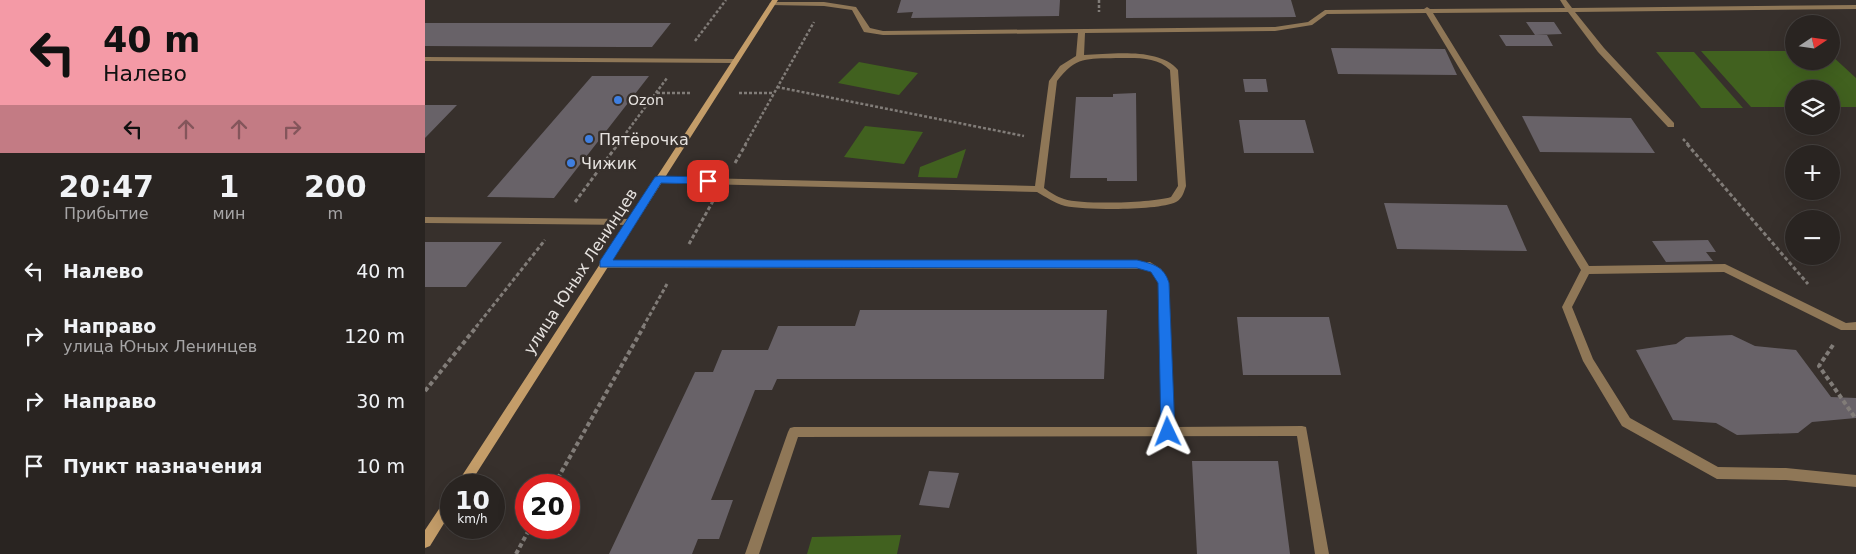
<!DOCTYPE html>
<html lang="ru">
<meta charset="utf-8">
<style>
body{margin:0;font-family:"DejaVu Sans",sans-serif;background:#312c2a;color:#f1f3f6;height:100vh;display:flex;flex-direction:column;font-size:19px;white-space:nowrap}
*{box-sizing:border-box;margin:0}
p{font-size:16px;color:#a5a4a5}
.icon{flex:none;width:28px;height:28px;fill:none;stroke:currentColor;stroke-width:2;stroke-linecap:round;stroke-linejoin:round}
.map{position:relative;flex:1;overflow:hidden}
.drawer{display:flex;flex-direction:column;background:#292421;width:425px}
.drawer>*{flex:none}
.hud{background:#f49aa6;color:#111;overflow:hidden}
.needle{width:32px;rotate:77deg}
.buttons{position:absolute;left:1360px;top:15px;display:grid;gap:10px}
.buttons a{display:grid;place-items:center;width:55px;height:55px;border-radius:50%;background:#292421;box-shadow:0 5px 20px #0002,0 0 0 1px #45413f;font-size:25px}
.speed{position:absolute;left:15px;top:474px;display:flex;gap:10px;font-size:25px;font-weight:700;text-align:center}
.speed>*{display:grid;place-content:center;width:65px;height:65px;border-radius:50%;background:#292421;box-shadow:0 5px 20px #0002,0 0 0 1px #45413f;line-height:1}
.speed small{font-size:12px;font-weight:400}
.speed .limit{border:8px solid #d22;background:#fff;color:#111}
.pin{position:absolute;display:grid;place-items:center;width:42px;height:42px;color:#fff;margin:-21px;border-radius:10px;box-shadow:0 2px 8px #0006}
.me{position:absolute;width:55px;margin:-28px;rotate:358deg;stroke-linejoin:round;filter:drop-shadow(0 0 4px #0008)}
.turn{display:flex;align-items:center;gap:18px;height:105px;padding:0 20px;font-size:22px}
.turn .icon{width:65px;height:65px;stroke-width:2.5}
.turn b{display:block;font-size:35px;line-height:42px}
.lanes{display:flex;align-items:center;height:48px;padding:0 20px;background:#0003;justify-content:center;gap:25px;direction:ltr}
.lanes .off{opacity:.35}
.eta{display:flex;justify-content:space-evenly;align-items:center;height:85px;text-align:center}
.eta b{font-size:30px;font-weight:800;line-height:35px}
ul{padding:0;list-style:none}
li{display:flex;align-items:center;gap:15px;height:65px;padding:0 20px}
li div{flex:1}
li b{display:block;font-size:19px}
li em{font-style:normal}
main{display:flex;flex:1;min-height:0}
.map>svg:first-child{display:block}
.green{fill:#41611f}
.building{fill:#686268}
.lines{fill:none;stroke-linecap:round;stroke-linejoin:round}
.path-far2{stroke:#817c78;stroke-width:2.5;stroke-dasharray:3 2;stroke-linecap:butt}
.path-far1{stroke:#817c78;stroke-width:3;stroke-dasharray:4 2.5;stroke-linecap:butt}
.path{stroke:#817c78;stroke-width:4;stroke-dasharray:4.5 3;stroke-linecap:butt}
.lane{fill:#8f7757;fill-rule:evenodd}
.secondary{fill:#c49d69;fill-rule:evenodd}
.route{fill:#1a73e8;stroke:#114b97}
.shop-dot{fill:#3f7fe0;stroke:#37302c;stroke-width:2}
.labels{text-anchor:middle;stroke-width:5;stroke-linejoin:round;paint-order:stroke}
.far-poi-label{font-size:14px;fill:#e5e1de;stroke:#37302c;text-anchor:start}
.poi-label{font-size:16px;fill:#e5e1de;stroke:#37302c;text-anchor:start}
.street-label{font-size:16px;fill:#e5e1de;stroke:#37302c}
</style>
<main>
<section class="drawer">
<div class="hud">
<div class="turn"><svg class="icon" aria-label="left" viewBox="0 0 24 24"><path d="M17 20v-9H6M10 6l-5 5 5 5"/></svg><div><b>40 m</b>Налево</div></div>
<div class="lanes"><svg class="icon" aria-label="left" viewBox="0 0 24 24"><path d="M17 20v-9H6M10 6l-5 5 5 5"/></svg><svg class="icon off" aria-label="ahead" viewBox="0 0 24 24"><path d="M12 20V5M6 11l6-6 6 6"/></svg><svg class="icon off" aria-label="ahead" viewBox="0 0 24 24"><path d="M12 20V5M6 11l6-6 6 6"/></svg><svg class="icon off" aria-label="right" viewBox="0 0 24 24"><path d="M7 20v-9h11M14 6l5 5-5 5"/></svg></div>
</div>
<div class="eta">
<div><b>20:47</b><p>Прибытие</p></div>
<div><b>1</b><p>мин</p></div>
<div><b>200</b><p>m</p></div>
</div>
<ul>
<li><svg class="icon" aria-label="left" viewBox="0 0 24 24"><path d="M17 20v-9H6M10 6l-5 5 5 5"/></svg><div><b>Налево</b></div><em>40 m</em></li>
<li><svg class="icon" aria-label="right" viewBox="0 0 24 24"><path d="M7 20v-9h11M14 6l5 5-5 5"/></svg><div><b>Направо</b><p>улица Юных Ленинцев</p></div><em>120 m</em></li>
<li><svg class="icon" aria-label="right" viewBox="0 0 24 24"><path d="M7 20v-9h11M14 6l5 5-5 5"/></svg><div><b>Направо</b></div><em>30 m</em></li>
<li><svg class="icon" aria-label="arrive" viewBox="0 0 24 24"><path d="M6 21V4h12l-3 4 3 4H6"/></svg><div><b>Пункт назначения</b></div><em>10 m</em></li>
</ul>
</section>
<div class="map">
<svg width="1431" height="554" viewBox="0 0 1431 554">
<rect width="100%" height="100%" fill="#37302c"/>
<path class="green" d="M1276 51H1369V61H1406V55L1431 78V107H1406V89H1369V107H1326Z
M1231 52H1269L1318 108H1276Z
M434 62 493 73 474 95 413 83Z
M440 126 498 132 479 164 419 157Z
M541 149 532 178 493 177 495 167Z
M476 535 472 554H382L387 537Z"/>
<path class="building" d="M476 0H635L634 16 486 18 488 12 472 13Z
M701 0H866L871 17 701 18Z
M1101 22H1129L1137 34 1110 35Z
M0 23H246L227 47H199L0 46Z
M1074 35H1122L1128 46H1081Z
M906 48 1020 49 1032 75 913 74Z
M167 76H224L129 198 62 197Z
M818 79H841L843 92H820Z
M711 93 712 181H682V178H645L651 97H688V94Z
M0 105H32L0 138Z
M1097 116 1206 118 1230 153 1115 152Z
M814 120H880L889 153H819Z
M959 203 1082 205 1102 251 972 249Z
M1283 240 1291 252H1281L1288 261 1241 262 1227 241Z
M0 242H77L41 287H0Z
M435 310H682L679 379H352L347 390H330L286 500H308L294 539H273L267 554H184L270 372H288L297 350H343L353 326H430Z
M812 317H904L916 375H818Z
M1307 335 1330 346 1371 350 1406 397 1431 398V418L1387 422 1373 433 1312 435 1291 423 1248 420 1211 350 1251 344 1261 337Z
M767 461H853L865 554H772Z
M504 471 534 473 524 508 494 505Z"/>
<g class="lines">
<path class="path-far2" d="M674 0V12
M270 41 301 0
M352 87 599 136
M232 93H265
M314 93H348
M1258 139 1264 145
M192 145 242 78
M320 145 389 22"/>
<path class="path-far1" d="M1262 144 1383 284
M310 163 321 144
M150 202 193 144
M264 244 288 201
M51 327 120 240
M218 327 242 284"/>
<path class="path" d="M1408 345 1394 366 1431 419
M0 391 52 326
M129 485 219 326
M91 554 105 528"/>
<path class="lane" d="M1135 0H1141L1147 8 1431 5V9L1150 12 1179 48 1249 123V127H1243L1173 52 1143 12 1008 13 1164 266 1300 264 1421 323 1431 322V330H1416L1299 272 1164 274 1147 307 1168 359 1205 418 1293 467 1361 468 1431 475V487L1361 480 1292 479 1197 426 1158 361 1137 307 1156 270 1001 13 902 14 887 25 850 31 660 33 659 55C686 54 734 47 753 70L761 186C759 192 757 199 751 202 732 211 662 210 640 206 629 203 621 197 612 192L234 183 230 180 234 177 610 186 624 81 635 66 651 56 653 33 458 35 439 32 427 10 399 6 345 5 344 4 347 2H399L431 7 445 28 458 31 850 27 883 22 900 10 999 9 1002 7 1005 9 1140 8ZM691 58C709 58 732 56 745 70L753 186 746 197C727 203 658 205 639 199 632 197 625 192 619 188L632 81C651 56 662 59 691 58Z
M0 57 310 59 314 61 310 63 0 61Z
M0 217 206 219 211 222 206 225 0 223Z
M179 260 725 262 736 269 744 283 749 427 877 426 881 427 904 554H890L872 436 373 437 334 554H320L363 432 365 428 369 427H737L734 283C731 276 727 272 721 269L179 268 174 264Z"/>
<path class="secondary" d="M347 0H353L44 485H31Z
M26 495V512L5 546 0 548V530L22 497Z"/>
</g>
<path class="route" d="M234 176 283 177 288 181 283 184 236 183 188 260H712C728 264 739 266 744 283L750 432 748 436H738L736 432 733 283 726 272 712 268 175 267V261L230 177Z"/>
<g class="shop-dot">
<circle cx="193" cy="100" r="5"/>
<circle cx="164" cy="139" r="5"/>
<circle cx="146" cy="163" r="5"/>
</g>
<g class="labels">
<g class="far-poi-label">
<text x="203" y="105">Ozon</text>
</g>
<g class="poi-label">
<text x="174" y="145">Пятёрочка</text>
<text x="156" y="169">Чижик</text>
</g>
<g class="street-label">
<text transform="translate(155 271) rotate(-57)" y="6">улица Юных Ленинцев</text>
</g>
</g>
</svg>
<div class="buttons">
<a><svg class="needle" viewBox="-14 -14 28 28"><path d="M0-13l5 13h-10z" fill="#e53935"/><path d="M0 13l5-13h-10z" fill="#a5a4a5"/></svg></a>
<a><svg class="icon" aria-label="layers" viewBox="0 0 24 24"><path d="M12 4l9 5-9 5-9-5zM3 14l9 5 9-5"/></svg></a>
<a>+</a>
<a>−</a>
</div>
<div class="speed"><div>10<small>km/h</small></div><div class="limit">20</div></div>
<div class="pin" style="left:283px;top:181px;background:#d93025"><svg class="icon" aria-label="arrive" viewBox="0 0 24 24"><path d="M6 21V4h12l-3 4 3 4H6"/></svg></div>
<svg class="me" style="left:743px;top:432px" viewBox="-20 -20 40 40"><path d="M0-17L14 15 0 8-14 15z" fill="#1a73e8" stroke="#fff" stroke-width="4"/></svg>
</div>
</main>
